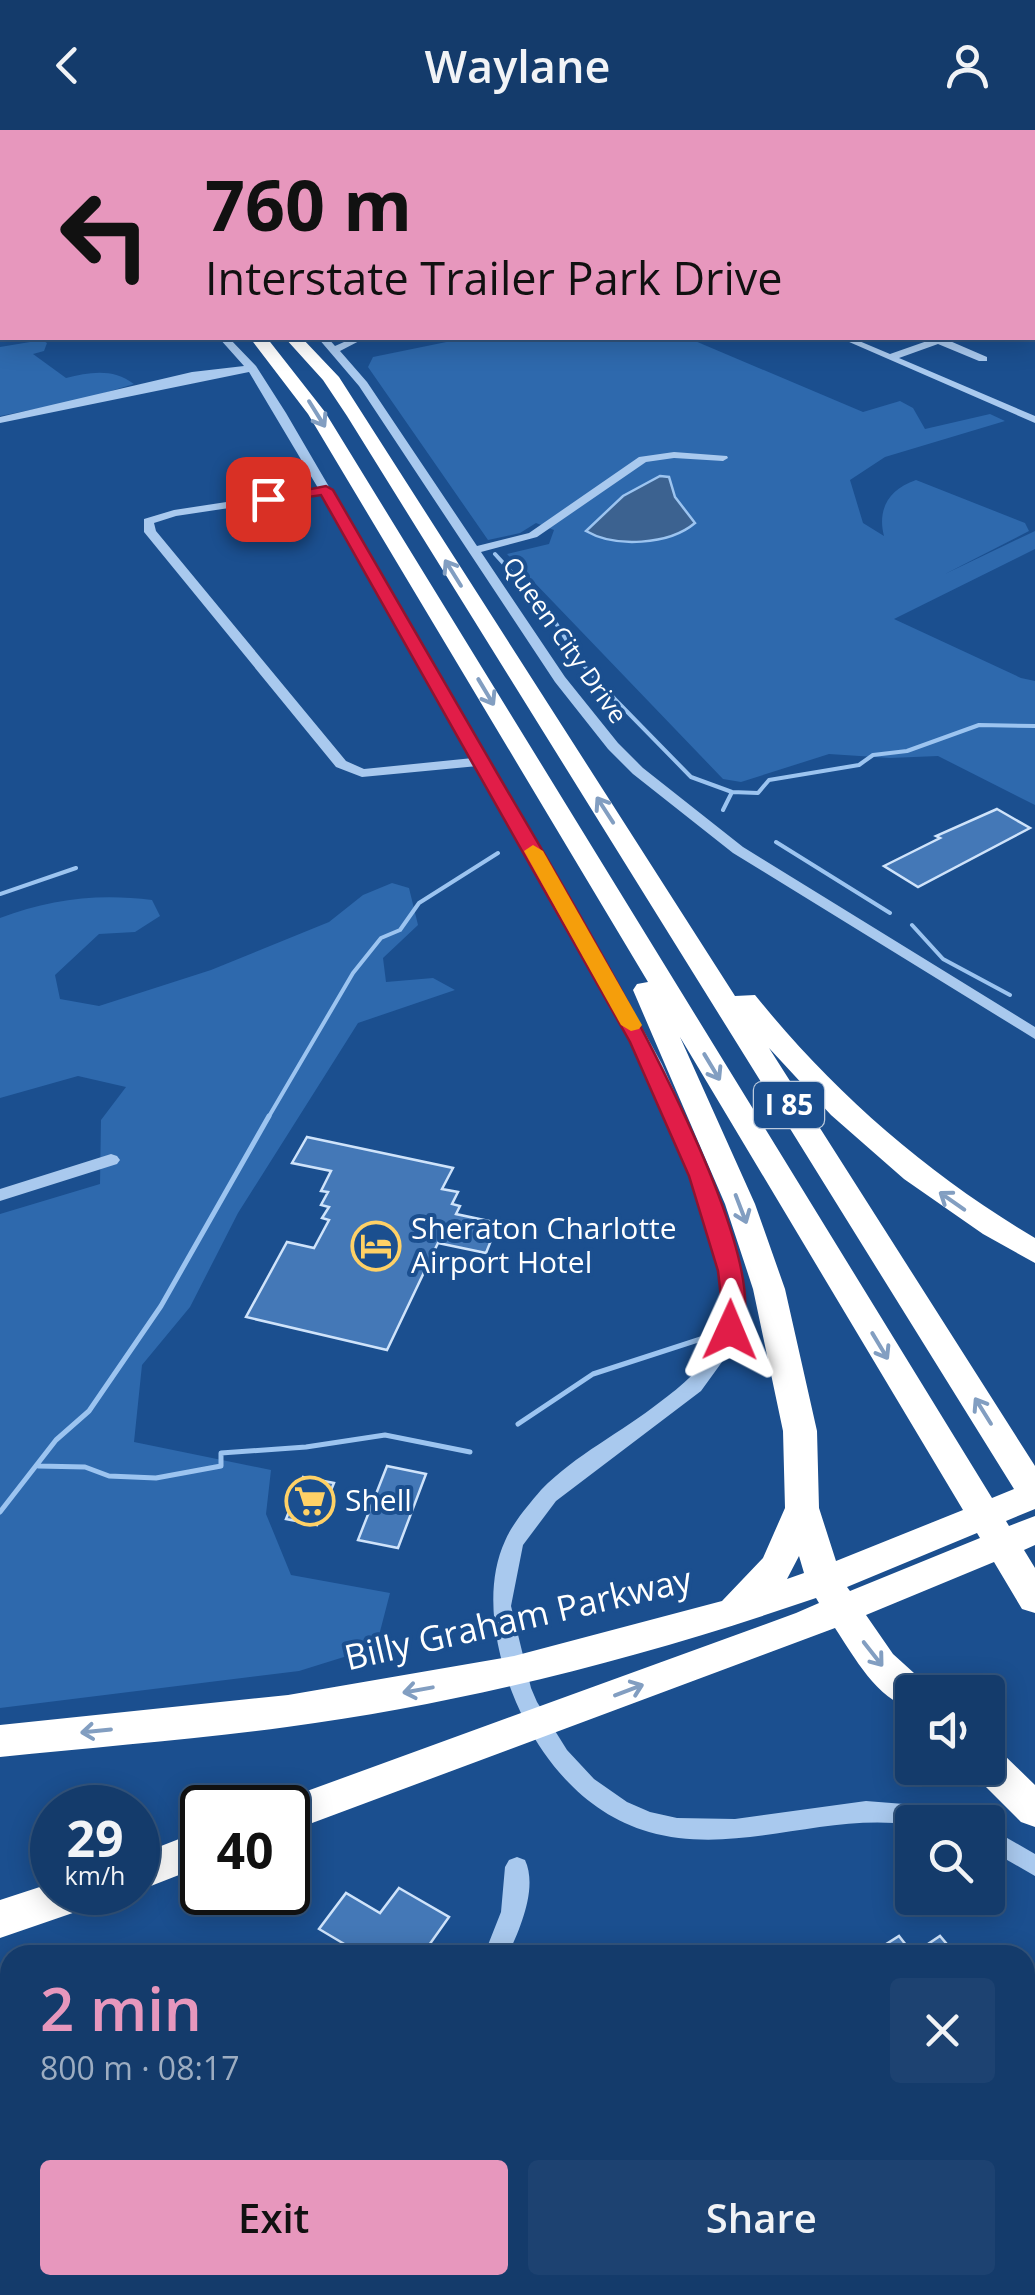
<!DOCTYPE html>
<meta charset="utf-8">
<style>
body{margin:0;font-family:"Open Sans",sans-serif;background:#1d4271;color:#f1f3f6;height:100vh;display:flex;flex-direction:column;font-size:38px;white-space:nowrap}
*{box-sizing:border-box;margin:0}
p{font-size:32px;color:#9dadc1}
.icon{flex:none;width:55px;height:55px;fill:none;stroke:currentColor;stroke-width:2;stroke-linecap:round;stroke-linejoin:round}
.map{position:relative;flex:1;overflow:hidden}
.sheet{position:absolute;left:0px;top:1815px;width:1035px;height:350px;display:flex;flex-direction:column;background:#143b6b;border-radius:30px 30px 0 0;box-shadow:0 5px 25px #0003,0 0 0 2px #33557e}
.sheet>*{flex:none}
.top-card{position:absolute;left:0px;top:0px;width:1035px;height:210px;box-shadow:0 5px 25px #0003,0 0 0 2px #33557e;background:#e797bd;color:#111;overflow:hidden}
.tools{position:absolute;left:895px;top:1545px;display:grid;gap:20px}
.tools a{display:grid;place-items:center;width:110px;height:110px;border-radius:10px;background:#143b6b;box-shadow:0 5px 25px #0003,0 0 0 2px #33557e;font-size:50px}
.speed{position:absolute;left:30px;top:1655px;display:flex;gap:20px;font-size:50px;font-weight:700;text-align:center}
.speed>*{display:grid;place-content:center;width:130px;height:130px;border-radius:50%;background:#143b6b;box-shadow:0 5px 25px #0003,0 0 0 2px #33557e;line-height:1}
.speed small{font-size:25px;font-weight:400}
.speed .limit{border:5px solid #111;border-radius:15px;background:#fff;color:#111}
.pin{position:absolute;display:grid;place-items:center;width:85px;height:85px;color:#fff;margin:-42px;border-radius:20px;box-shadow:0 5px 15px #0006}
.me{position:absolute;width:110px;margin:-55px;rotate:1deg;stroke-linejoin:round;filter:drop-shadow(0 0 8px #0008)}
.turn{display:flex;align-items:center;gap:35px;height:210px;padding:0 40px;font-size:45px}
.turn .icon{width:130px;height:130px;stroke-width:2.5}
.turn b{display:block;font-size:70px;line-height:85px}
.round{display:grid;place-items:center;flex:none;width:105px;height:105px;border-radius:10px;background:#1d4271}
.summary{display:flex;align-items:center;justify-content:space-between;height:170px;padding:0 40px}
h1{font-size:60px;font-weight:600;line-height:75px;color:#e797bd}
.button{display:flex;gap:20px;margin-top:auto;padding:20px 40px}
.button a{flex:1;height:115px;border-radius:10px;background:#e797bd;color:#111;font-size:40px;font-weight:600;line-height:115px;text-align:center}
.button a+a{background:#1d4271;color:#f1f3f6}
header{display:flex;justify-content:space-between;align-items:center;height:130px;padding:0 40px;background:#143b6b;font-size:45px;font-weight:600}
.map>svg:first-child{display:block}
.green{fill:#2e69ad}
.water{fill:#3c6290;stroke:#9cc4f0;stroke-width:2.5}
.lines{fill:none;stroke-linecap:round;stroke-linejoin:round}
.stream-far1{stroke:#9cc4f0;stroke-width:4}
.stream{stroke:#9cc4f0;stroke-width:5}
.building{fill:#4478b7;stroke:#cfe3fa;stroke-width:2.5}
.minor{fill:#a9c9ee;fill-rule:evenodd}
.highway{fill:#fff;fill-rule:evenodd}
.oneway{stroke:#829ec1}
.route{fill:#e11d48;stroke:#92132f;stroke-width:2.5}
.slow{fill:#f59e0b}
.labels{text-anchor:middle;stroke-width:8;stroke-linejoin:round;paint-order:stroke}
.far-street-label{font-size:25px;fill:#fff;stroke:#1b4f8f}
.shield{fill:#1b4f8f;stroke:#bbcadd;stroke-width:2.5}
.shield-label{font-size:28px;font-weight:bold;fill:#fff}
.poi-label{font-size:30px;fill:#fff;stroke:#1b4f8f;text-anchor:start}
.near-street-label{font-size:35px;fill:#fff;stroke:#1b4f8f}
</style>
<header><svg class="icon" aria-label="back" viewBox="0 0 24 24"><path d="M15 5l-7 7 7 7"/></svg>Waylane<svg class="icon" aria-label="person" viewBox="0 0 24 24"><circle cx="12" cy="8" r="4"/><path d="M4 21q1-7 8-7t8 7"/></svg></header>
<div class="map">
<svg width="1035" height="2165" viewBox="0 0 1035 2165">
<rect width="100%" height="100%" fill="#1b4f8f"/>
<path class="green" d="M466 208H688L863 282 900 271 913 278 925 299 990 284 1005 291 885 327 850 350 863 393 884 406C877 379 889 359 916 350L1025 393 1029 401 945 444 1035 401V419L894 489 1021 548 1035 551V675L938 626 890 628 829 624 741 652 723 649 507 424 549 414 554 400 536 393 520 403 488 410 368 237 373 227Z
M42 210 47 213 44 221 33 224 66 248C90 242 113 238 134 254L81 270 0 286V217Z
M392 753 409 758 418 795 383 828 386 852 433 848 455 860 358 893 238 1083 190 1177 142 1235 134 1312 271 1340 266 1384 291 1445 390 1463 376 1517 299 1541 0 1578V1084L100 1054 101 990 126 957 78 946 0 968V788C49 769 99 763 152 770L160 786 135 802 99 804 55 845 60 869 99 876 211 840 329 792 363 765Z"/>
<path class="water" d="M660 346 669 347 675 367 695 393C669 415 615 418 586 401L623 366Z"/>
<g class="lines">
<path class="stream-far1" d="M495 424 552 487 579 530 600 554 691 647 732 662 758 663 769 650 859 635 873 625 907 621 979 595 1035 596
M723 680 732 662
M776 712 890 783
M0 764 76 738
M912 795 943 829 1010 865
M268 988 353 843 381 808 400 800 419 773 498 723"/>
<path class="stream" d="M518 1294 593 1244 707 1207
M38 1336 85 1337 109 1346 156 1348 221 1336V1323L306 1317 385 1305 470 1322
M0 1382 56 1310 89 1281 161 1176 269 986"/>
</g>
<path class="building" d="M997 679 1030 698 918 757 884 736 940 708 936 706Z
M307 1007 453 1038 442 1059 458 1062 452 1074 460 1076 456 1084 498 1093 486 1123 438 1113 387 1220 246 1187 287 1112 314 1118 329 1090 322 1088 329 1077 321 1075 328 1062 321 1061 331 1041 292 1033Z
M387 1336 426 1344 398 1418 358 1410Z
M303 1347 334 1353 317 1395 286 1389Z
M399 1758 449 1787 422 1825H345L351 1818 319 1799 346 1763 380 1783Z
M899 1806 913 1824 940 1806 956 1825H869Z"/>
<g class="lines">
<path class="minor" d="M205 0H214L212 2H204Z
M470 0H479L480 2H472Z
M1019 0H1035V4L1017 2Z
M0 74 2 75V81L0 80Z
M219 208H229L256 236 286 283 602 825 662 934 712 1047 730 1104 741 1159 735 1214 701 1261 556 1371 523 1415 511 1476 531 1558 537 1572 567 1620 594 1649 627 1672 650 1682 677 1688 735 1689 866 1671 904 1674 953 1682 961 1685 964 1692H912V1695C824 1682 737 1727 649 1702 593 1686 551 1642 525 1591 499 1541 480 1465 505 1411 512 1394 529 1374 541 1360 575 1325 622 1302 660 1272 679 1258 710 1233 717 1209 721 1195 722 1177 722 1163 724 1136 712 1104 705 1079 656 921 559 778 478 636L362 647 336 637 144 402V389L174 380 318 358 249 242 0 293V287L192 242 244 236ZM322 364 473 628 364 639 346 631 156 401 154 393 176 386Z
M318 208H328L335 216 353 208H365L340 221 367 252 477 416 529 403 639 327 674 322 727 326 728 328 723 331 674 328 646 332 537 407 481 422 565 547 618 613 643 638 743 717 1035 897V909L733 723 633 644 608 619 555 552 359 256Z
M840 208H852L890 224 930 210 929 208H943L987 227V231H979L938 214 899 228 1035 286V293Z
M111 1024 117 1026 120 1030 117 1034 0 1071V1059Z
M988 1697 1035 1724V1746L988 1719Z
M517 1727 525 1730C538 1758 520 1799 508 1825H484L501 1782 505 1737 509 1730Z
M306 2155H333L329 2165H302Z"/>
<path class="highway" d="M0 15H2V25H0Z
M0 55H2V64H0Z
M250 208H267L325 282 992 1368 1014 1359 347 286 323 250 285 208H302L339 247 735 866 755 865C834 963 926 1043 1035 1108V1133L983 1104 904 1049 831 985 769 918 1035 1336V1379L1006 1391 1009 1396 1035 1386V1415L1024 1420 1035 1438V1483L1022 1479 994 1432 866 1485 893 1524 925 1553 930 1562H912V1579C876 1568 855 1528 835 1498L288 1702V1678H272L274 1673 796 1483 819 1473 816 1468C644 1527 467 1573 287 1597 191 1610 95 1617 0 1627V1595L288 1565 514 1526 722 1471 763 1428 785 1378 783 1301 753 1159 725 1074 633 860 637 854 648 852 308 284ZM680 907 963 1380 836 1431 819 1378 817 1301 785 1159 755 1074ZM977 1403 980 1408 850 1461 847 1457ZM799 1426 804 1443 787 1449Z
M988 1617 1001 1622 1035 1655V1697L1021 1692 975 1646 971 1638H988Z
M202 1700V1736L138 1761V1725Z
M52 1753V1762H102L96 1775 0 1808V1770Z"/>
</g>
<defs><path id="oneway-shaft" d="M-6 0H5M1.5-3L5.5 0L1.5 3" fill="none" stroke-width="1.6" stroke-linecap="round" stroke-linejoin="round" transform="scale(2.5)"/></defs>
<g class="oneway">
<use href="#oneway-shaft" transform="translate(317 284) rotate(58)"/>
<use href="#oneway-shaft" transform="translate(453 443) rotate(-122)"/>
<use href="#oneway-shaft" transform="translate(486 562) rotate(59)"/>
<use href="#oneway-shaft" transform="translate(605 680) rotate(-123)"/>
<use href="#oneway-shaft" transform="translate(712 937) rotate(59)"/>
<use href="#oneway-shaft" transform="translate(952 1071) rotate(-145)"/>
<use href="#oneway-shaft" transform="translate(741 1079) rotate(69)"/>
<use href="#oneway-shaft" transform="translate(880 1216) rotate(59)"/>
<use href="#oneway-shaft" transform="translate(983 1281) rotate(-122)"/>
<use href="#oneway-shaft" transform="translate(873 1524) rotate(52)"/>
<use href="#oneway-shaft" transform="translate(418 1560) rotate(170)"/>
<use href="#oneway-shaft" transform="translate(629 1560) rotate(-21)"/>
<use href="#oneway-shaft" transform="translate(96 1601) rotate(174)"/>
</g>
<path class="route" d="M326 356 333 360C386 452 440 544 493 636 545 727 787 1117 739 1206L730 1208 718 1200 722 1176 718 1141 689 1046 630 912 321 365 268 373 260 369Z"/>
<path class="slow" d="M533 715 543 721 642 895 639 899 631 901 621 895 524 721Z"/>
<defs>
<g id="hotel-ring" transform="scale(2.5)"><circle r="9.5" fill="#1b4f8f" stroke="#ffd166" stroke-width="1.5"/><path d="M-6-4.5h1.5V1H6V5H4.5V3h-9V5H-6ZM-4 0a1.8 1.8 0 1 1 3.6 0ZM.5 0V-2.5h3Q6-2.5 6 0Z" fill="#ffd166"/></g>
<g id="supermarket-ring" transform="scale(2.5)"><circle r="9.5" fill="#1b4f8f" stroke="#ffd166" stroke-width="1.5"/><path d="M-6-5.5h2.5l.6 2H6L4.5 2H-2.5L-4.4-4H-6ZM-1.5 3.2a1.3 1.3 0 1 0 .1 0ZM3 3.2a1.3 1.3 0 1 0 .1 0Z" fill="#ffd166"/></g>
</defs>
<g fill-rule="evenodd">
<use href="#hotel-ring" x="376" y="1116"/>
<use href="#supermarket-ring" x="310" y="1371"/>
</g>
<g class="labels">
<g class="far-street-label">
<text transform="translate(565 510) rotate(55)" y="9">Queen City Drive</text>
</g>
<rect class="shield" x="754" y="952" width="70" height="46" rx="8"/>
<g class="shield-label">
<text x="789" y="985">I 85</text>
</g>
<g class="poi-label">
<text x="411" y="1109">Sheraton Charlotte<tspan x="411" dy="34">Airport Hotel</tspan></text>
<text x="345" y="1381">Shell</text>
</g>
<g class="near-street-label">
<text transform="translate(518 1489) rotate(-13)" y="12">Billy Graham Parkway</text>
</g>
</g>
</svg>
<div class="tools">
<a><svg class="icon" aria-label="sound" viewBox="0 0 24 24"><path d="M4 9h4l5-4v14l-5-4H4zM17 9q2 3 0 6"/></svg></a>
<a><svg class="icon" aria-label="search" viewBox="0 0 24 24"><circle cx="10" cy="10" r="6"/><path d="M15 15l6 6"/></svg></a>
</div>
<div class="speed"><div>29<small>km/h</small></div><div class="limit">40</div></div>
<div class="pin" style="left:268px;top:369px;background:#d93025"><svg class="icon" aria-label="arrive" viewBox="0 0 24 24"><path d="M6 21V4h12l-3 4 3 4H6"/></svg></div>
<svg class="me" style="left:730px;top:1200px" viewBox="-20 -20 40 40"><path d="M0-17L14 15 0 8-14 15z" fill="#e11d48" stroke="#fff" stroke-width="4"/></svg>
<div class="top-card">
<div class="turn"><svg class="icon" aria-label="left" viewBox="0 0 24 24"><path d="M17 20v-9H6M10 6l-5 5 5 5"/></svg><div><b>760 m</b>Interstate Trailer Park Drive</div></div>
</div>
<section class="sheet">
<div class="summary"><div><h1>2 min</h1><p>800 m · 08:17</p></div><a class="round"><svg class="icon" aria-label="close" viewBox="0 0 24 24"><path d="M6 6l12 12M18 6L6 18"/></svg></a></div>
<div class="button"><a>Exit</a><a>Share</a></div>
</section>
</div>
